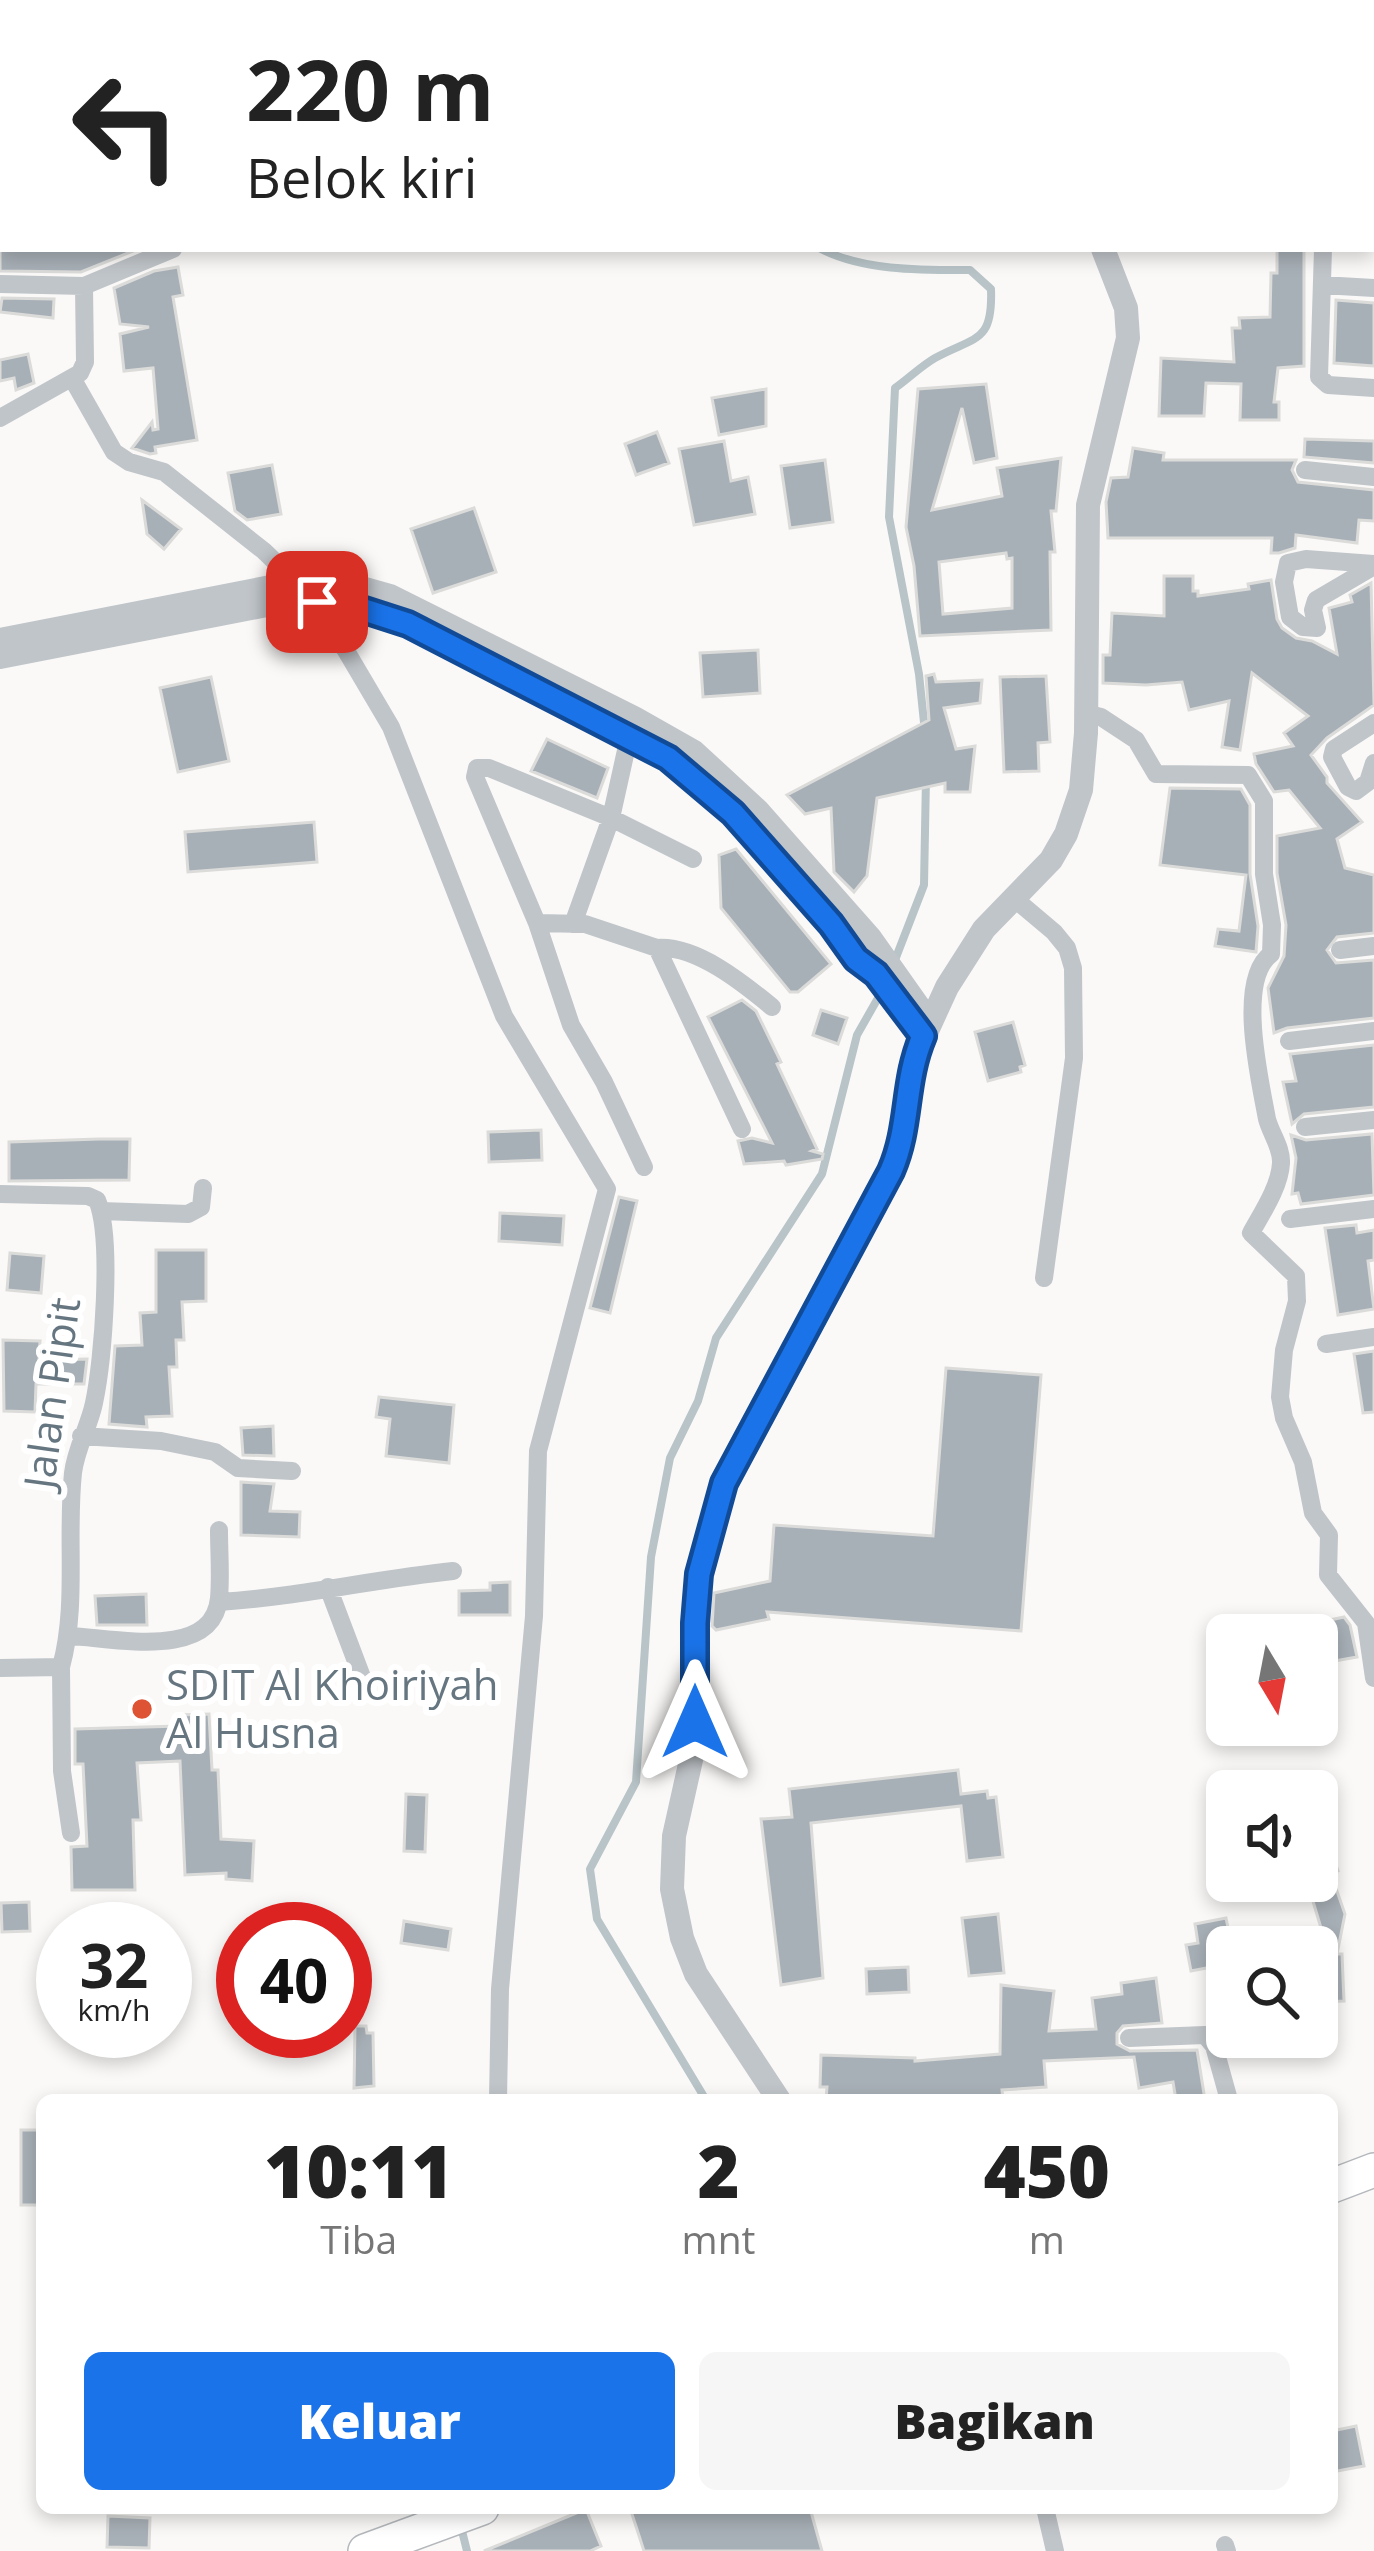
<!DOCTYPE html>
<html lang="id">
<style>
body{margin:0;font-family:"Open Sans",sans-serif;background:#f6f6f6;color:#222;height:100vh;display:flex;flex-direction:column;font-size:45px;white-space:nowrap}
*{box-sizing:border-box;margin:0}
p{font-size:39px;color:#767676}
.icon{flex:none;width:66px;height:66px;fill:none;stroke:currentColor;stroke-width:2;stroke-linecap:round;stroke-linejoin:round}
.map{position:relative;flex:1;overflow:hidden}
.details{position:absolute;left:36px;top:2094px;width:1302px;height:420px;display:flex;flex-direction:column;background:#fff;border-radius:18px;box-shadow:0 6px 18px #0003}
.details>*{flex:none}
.banner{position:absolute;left:0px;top:0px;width:1374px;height:252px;box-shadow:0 6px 18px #0003;background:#fff;color:#222;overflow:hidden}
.needle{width:78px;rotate:170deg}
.tools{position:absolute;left:1206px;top:1614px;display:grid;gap:24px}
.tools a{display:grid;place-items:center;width:132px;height:132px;border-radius:18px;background:#fff;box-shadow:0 6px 18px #0003;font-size:60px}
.speed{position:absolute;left:36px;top:1902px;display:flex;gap:24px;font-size:60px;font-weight:700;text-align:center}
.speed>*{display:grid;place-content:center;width:156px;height:156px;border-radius:50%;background:#fff;box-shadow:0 6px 18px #0003;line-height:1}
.speed small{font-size:30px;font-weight:400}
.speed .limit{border:18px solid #d22;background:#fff;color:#111}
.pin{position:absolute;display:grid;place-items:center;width:102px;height:102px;color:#fff;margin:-51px;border-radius:24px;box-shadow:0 6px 18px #0006}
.me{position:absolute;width:132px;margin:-66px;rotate:0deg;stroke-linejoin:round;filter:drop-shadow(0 0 9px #0008)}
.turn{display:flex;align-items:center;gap:42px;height:252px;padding:0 48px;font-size:54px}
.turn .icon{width:156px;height:156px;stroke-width:2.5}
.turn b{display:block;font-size:84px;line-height:102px}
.eta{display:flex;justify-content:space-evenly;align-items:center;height:204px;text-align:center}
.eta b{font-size:72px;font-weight:800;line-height:84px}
.primary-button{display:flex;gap:24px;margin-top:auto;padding:24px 48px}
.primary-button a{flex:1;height:138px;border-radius:18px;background:#1a73e8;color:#fff;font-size:48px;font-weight:800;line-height:138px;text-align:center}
.primary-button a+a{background:#f6f6f6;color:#222}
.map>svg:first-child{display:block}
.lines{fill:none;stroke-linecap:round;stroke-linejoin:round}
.stream{stroke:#b8c4c8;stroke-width:8}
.building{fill:#a8b0b7;stroke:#dbdbda;stroke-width:3;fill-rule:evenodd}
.trunk-casing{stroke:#b4b8bc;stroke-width:36}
.minor{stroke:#c0c5c9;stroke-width:18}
.tertiary{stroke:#c0c5c9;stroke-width:24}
.trunk{stroke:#fff;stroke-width:33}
.route-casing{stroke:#114b97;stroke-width:30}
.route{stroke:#1a73e8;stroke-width:21}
.poi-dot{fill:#de5333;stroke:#fff;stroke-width:4.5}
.labels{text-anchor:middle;stroke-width:12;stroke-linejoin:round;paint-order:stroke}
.street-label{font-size:42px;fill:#667681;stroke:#fff}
.poi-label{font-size:42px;fill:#667681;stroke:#fff;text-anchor:start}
</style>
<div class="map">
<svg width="1374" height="2551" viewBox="0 0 1374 2551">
<rect width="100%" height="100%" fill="#faf9f7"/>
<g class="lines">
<path class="stream" d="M772 0V3
M821 249C864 271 922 270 970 270L991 289C993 344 975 336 935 358 921 366 908 379 895 388L889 517 919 674 925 732
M895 960 924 885 926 777
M706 2100 597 1919 590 1869 636 1782 651 1557 670 1458 698 1401 716 1338 822 1174 857 1035 882 991
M460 2523 467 2551"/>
</g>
<path class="building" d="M0 249H138L81 272 0 271Z
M1277 249H1304V366L1278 368 1274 402H1279V420H1240L1241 384 1206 383 1204 416H1159L1161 358 1234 362 1232 328H1240L1239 318 1270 317 1271 273H1277Z
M178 267 183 295 173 297 197 440 155 447 156 453 150 454 132 448 152 422 153 430 158 429 153 368 124 371 120 334 149 327 120 324 114 288 154 271Z
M2 298 54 299 53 318 0 312Z
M1336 300 1374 303V366L1334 363Z
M28 354 34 383 16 390 14 378 0 381V360Z
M986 384 997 458 974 463 962 408 932 510 1002 496 997 468 1061 458 1056 511H1051L1055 552H1050L1051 630 920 636 914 566 906 527 918 389ZM1006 553 1007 559 1012 558V608L943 614 939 562Z
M766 389V426L719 435 712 398Z
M657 432 669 463 636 475 625 444Z
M1305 439 1374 441V463L1304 457Z
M724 441 731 481 748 477 755 514 694 525 679 449Z
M1133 448 1164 453 1163 460H1296L1292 470 1298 482 1374 490V521L1359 520 1357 543 1296 535 1295 548 1279 553H1271L1272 538H1108L1106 502 1111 478 1128 477Z
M825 460 833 522 790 528 781 466Z
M272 465 281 514 247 520 235 511 228 473Z
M142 500 181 529 164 549 147 534Z
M474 508 496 572 433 593 411 529Z
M1164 576H1193V591H1198V596L1249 589 1248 584 1271 580 1277 619 1282 628 1296 638 1312 641 1337 654 1329 608 1352 602 1350 595 1371 583 1374 705 1327 738 1311 755 1327 777V783L1362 822 1337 839 1345 868 1374 875V933L1337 937 1327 950 1336 963 1374 960V1018L1287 1028 1274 1033 1268 988 1284 956 1286 925 1277 873V836L1320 828 1289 790 1274 792 1256 764 1254 754 1293 746 1284 733 1308 716 1252 673 1240 750 1222 747 1229 701 1189 710 1182 682 1146 685 1103 683V655H1110L1112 613 1164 616Z
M758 650 760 693 703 697 700 653Z
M934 674 936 682 982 680 980 703 944 708 956 749 975 746 970 792H945V783L877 798 867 876 854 892 834 872 831 808 805 814 787 795 929 720 926 676Z
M1046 676 1050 742 1038 743 1039 771 1004 772 1000 677Z
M211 677 229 761 178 772 160 688Z
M547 739 608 768 597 798 531 771Z
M1170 788 1241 789 1250 805V874L1258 926 1256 952 1215 946 1218 929 1239 931 1246 875 1160 865Z
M314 822 317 862 188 872 185 832Z
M736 849 831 964 798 992H790L721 908 719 855Z
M742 1000 756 1011 781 1062 777 1064 817 1149 812 1151 823 1154 822 1159 786 1165 784 1161 744 1164 738 1141 752 1138 772 1143 708 1017Z
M821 1010 847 1018 838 1044 813 1035Z
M1013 1022 1025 1065 1020 1067 1021 1072 988 1081 975 1032Z
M1374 1045V1107L1304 1114 1292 1124 1283 1082 1296 1081 1290 1054Z
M541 1130 542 1160 489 1162 488 1132Z
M1372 1134 1374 1195 1301 1204 1298 1193 1292 1194 1296 1158 1291 1135 1306 1140Z
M99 1139H130L129 1180 9 1181V1142Z
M619 1197 637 1201 610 1313 590 1308Z
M500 1213 564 1216 562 1245 499 1241Z
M1356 1225 1357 1233 1374 1230V1260L1368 1261 1374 1309 1338 1315 1325 1228Z
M156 1250H206V1301L182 1302 184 1340H176L177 1367H169L172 1416 146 1417 147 1427 109 1424 115 1346 142 1345 140 1313 156 1312Z
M10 1253 44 1256 41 1293 7 1290Z
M3 1340 40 1341 39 1360 87 1359 84 1384H36L35 1412 4 1411Z
M1374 1351V1412L1363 1413 1354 1354Z
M946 1368 1041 1375 1021 1631 767 1612 769 1619 716 1630 712 1626 714 1593 770 1581 774 1525 933 1536Z
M379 1397 454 1405 449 1463 386 1456 390 1419 376 1417Z
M273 1426 274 1456 243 1455 241 1428Z
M241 1482 274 1484 270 1511 300 1512 299 1537 241 1535Z
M510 1582V1615H459V1591L490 1590V1583Z
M146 1594 147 1625H97L95 1596Z
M1344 1617 1350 1625 1357 1657 1329 1662 1321 1622Z
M209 1714 212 1770H218L221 1839 254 1841 252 1881 226 1879V1873L185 1875 180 1761 137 1763 141 1820H133L135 1890H72L71 1847 87 1846 83 1764H75V1729L179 1726 178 1715Z
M958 1770 961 1794 987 1791 988 1798 996 1797 1003 1857 967 1861 961 1806 811 1823 823 1978 781 1985 761 1819 792 1817 789 1789Z
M406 1794 427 1795 425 1852 404 1851Z
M1320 1817 1338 1871 1331 1874 1345 1914 1337 1954H1342L1344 2001 1317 2002 1321 1928 1309 1888 1317 1886V1818Z
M29 1902 30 1931 2 1932 1 1903Z
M998 1914 1004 1973 969 1976 962 1918Z
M1226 1918 1232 1947H1227V1964L1191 1971 1186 1945 1198 1943 1195 1924Z
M404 1921 451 1929 448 1950 401 1943Z
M908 1967 909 1992 867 1994 866 1969Z
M1156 1978 1162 2023 1123 2026 1117 2033V2044L1130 2051 1197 2050 1205 2100H1176L1173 2082 1139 2088 1134 2057 1044 2061 1046 2087 1002 2090 1003 2100H826L827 2087H820L821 2055 915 2058V2061L1000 2054 1001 1985 1054 1991 1049 2031 1096 2029 1092 1998 1122 1994 1121 1983Z
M355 2026H366L367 2033H373L374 2086 354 2088Z
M21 2130H42V2205H21Z
M1356 2426 1364 2466 1332 2472V2431Z
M630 2508H810L822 2551H644Z
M586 2509 601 2546 590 2551H484Z
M108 2516 150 2518 149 2548 107 2547Z"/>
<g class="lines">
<g class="trunk-casing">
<path id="trunk" d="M1332 2186 1374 2170
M365 2551 482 2508"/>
</g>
<path class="minor" d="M1326 0V3
M1371 200H1374
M1323 249 1319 377 1328 385 1374 388
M0 284 84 286
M1322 285 1374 288
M72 378 114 452 129 462 164 472 264 551 298 584
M0 418 80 373 85 362 84 286 173 249
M1305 470 1374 477
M1374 564 1306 559 1288 563 1284 582 1290 617 1303 627 1317 628 1313 610 1316 600 1374 566
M309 601 345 649 391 727 504 1016 607 1189 538 1451 534 1616 500 1989 498 2100
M1085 713 1101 717 1136 740 1156 774 1248 775 1264 801V874L1272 925 1271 954C1236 980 1260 1080 1267 1119 1271 1134 1282 1148 1281 1163 1280 1186 1262 1213 1251 1233L1296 1276 1297 1301 1284 1350 1280 1397 1284 1418 1303 1462 1313 1513 1329 1535 1328 1575 1366 1623 1374 1678
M1374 723 1334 749 1332 757 1348 787 1356 791 1368 782 1374 763
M1015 899 1054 932 1067 948 1073 968 1074 1058 1044 1278
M537 923 585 924 657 948 742 1129
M573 924 611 818 631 728
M657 948C696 945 743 983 772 1007
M1340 950 1374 946
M1289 1041 1374 1031
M1305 1127 1374 1120
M644 1167 604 1082 571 1025 537 923 475 777 477 768H489L611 818 693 859
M0 1194 88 1196 97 1200C113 1238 103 1361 94 1403 89 1427 76 1448 73 1473 66 1538 78 1605 61 1667L0 1668
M101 1211 188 1214 201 1207 203 1188
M1290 1219 1374 1209
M1326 1344 1374 1337
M81 1436 161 1441 215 1452 238 1468 292 1471
M328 1587 365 1685
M219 1602C298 1597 375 1579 453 1571
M70 1636C114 1638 213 1661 219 1598 221 1576 219 1552 219 1530
M61 1667 62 1771 71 1833
M1129 2038 1205 2035 1214 2046 1229 2100
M1045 2508 1055 2551
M1225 2545 1227 2551"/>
<path class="tertiary" d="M885 0 886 3
M0 640 281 585 344 583 390 596 634 718 694 752 757 810 870 938 930 1023
M0 657 277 603 345 604 384 615 577 709 681 768 733 813 831 924 856 959 876 975 895 998
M779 2100 696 1974 682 1938 672 1889 674 1836 695 1742V1623L699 1573 724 1483 891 1171 905 1126 910 1068 947 987 984 929 1051 860 1066 834 1081 790 1086 733 1088 505 1128 338 1126 308 1103 249"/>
<use href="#trunk" class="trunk"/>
</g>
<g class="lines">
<g class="route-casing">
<path id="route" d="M317 602 346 604 408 624 668 758 733 813 831 924 856 959 876 974 923 1036C903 1083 911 1125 891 1171L724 1483 699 1574 695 1623V1722"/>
</g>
<use href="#route" class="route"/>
</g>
<circle class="poi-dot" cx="142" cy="1709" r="12"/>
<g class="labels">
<g class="street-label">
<text transform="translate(52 1393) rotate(-82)" y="15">Jalan Pipit</text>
</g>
<g class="poi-label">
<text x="166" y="1700">SDIT Al Khoiriyah<tspan x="166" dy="48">Al Husna</tspan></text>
</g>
</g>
</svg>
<div class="tools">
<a><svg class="needle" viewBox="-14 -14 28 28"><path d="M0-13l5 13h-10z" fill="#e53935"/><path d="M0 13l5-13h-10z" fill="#767676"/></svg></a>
<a><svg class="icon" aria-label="sound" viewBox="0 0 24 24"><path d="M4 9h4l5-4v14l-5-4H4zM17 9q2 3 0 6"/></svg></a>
<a><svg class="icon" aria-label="search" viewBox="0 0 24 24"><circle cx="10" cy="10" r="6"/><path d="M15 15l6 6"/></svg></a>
</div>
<div class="speed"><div>32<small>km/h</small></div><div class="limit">40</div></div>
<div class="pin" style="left:317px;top:602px;background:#d93025"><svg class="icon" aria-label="arrive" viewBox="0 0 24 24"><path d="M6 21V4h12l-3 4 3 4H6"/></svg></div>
<svg class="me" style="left:695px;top:1722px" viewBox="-20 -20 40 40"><path d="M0-17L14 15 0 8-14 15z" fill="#1a73e8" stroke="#fff" stroke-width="4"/></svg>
<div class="banner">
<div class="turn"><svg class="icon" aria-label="left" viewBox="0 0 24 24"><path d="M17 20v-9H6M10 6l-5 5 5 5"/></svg><div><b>220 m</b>Belok kiri</div></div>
</div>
<section class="details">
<div class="eta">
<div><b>10:11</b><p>Tiba</p></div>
<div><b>2</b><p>mnt</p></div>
<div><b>450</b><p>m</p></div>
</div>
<div class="primary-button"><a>Keluar</a><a>Bagikan</a></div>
</section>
</div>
